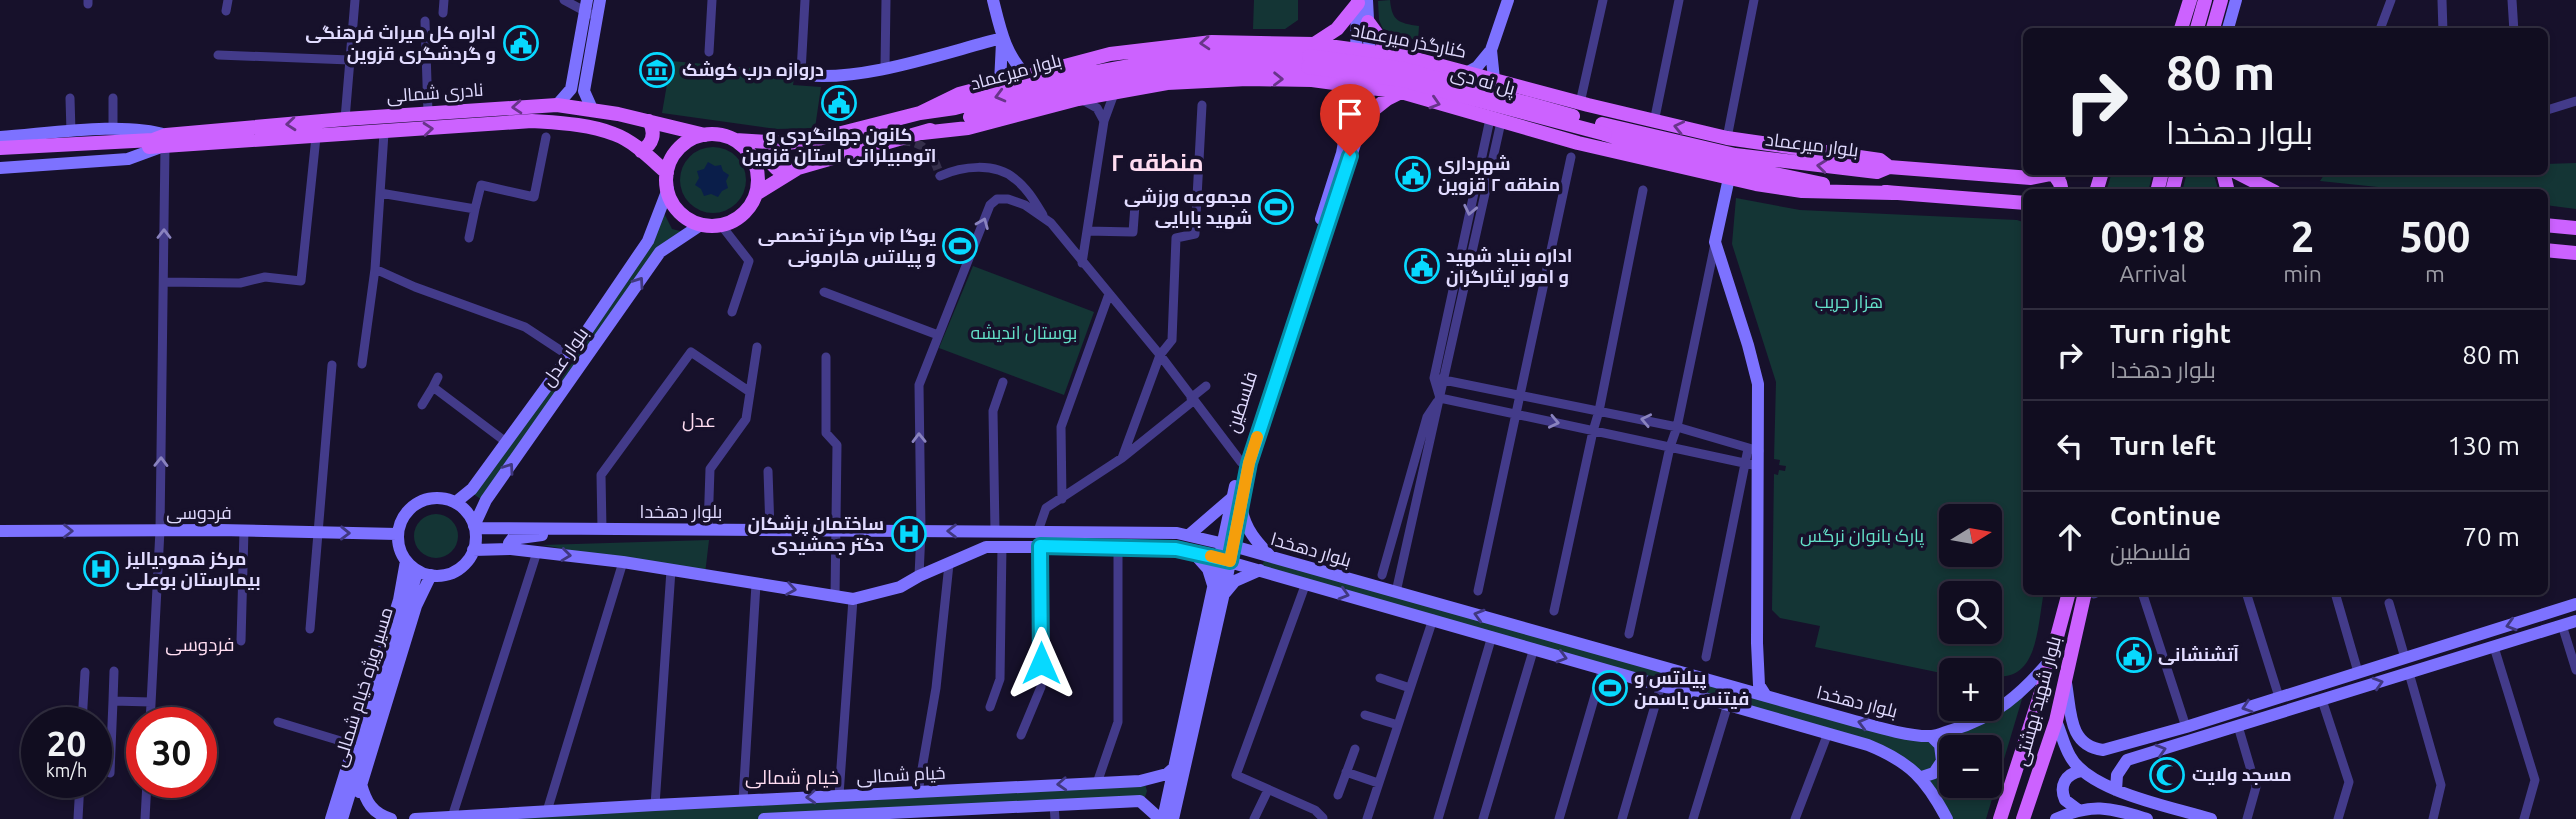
<!DOCTYPE html>
<meta charset="utf-8">
<style>
body{margin:0;font-family:Ubuntu,Cairo,sans-serif;background:#1a1629;color:#f1f3f6;height:100vh;display:flex;flex-direction:column;font-size:26px;white-space:nowrap}
*{box-sizing:border-box;margin:0}
p{font-size:23px;color:#9c9ca5}
.icon{flex:none;width:38px;height:38px;fill:none;stroke:currentColor;stroke-width:2;stroke-linecap:round;stroke-linejoin:round}
.map{position:relative;flex:1;overflow:hidden}
.panel{position:absolute;left:2023px;top:189px;width:525px;height:406px;display:flex;flex-direction:column;background:#110d20;border-radius:10px;box-shadow:0 4px 10px #0003,0 0 0 2px #302d3e}
.panel>*{flex:none}
.top-card{position:absolute;left:2023px;top:28px;width:525px;height:147px;border-radius:10px;box-shadow:0 4px 10px #0003,0 0 0 2px #302d3e;background:#110d20;color:#f1f3f6;overflow:hidden}
.needle{width:46px;rotate:79deg}
.controls{position:absolute;left:1939px;top:504px;display:grid;gap:14px}
.controls a{display:grid;place-items:center;width:63px;height:63px;border-radius:10px;background:#110d20;box-shadow:0 4px 10px #0003,0 0 0 2px #302d3e;font-size:35px}
.speed{position:absolute;left:21px;top:707px;display:flex;gap:14px;font-size:35px;font-weight:700;text-align:center}
.speed>*{display:grid;place-content:center;width:91px;height:91px;border-radius:50%;background:#110d20;box-shadow:0 4px 10px #0003,0 0 0 2px #302d3e;line-height:1}
.speed small{font-size:18px;font-weight:400}
.speed .limit{border:10px solid #d22;background:#fff;color:#111}
.pin{position:absolute;display:grid;place-items:center;width:60px;height:60px;color:#fff;margin:-72px -30px;border-radius:50% 50% 50% 0;rotate:-45deg;box-shadow:0 0 7px #0007}
.pin .icon{rotate:45deg}
.me{position:absolute;width:77px;margin:-38px;rotate:0deg;stroke-linejoin:round;filter:drop-shadow(0 0 5px #0008)}
.turn{display:flex;align-items:center;gap:24px;height:147px;padding:0 28px;font-size:32px}
.turn .icon{width:91px;height:91px;stroke-width:2.5}
.turn b{display:block;font-size:49px;line-height:60px}
.eta{display:flex;justify-content:space-evenly;align-items:center;height:119px;text-align:center}
.eta b{font-size:42px;font-weight:700;line-height:49px}
ul{padding:0;list-style:none}
li{display:flex;align-items:center;gap:21px;height:91px;padding:0 28px;border-top:2px solid #302d3e}
li div{flex:1}
li b{display:block;font-size:26px}
li em{font-style:normal}
.map>svg:first-child{display:block}
.green{fill:#143535;fill-rule:evenodd}
.water{fill:#0a1e4a}
.lines{fill:none;stroke-linecap:round;stroke-linejoin:round}
.street-tunnel{stroke:#352f4b;stroke-width:9;stroke-dasharray:9 4.5;stroke-linecap:butt}
.street{stroke:#433b8a;stroke-width:9}
.secondary{stroke:#7d72ff;stroke-width:12}
.primary{stroke:#cc62ff;stroke-width:14}
.primary-bridge{stroke:#cc62ff;stroke-width:14}
.oneway{stroke:#68358a}
.oneway2{stroke:#8a83bf}
.oneway3{stroke:#403880}
.route-casing{stroke:#058da6;stroke-width:18}
.route{stroke:#07d9ff;stroke-width:12}
.slow{stroke:#f59e0b;stroke-width:12}
.labels{text-anchor:middle;stroke-width:7;stroke-linejoin:round;paint-order:stroke}
.poi-label{font-size:18px;font-weight:bold;fill:#e1dbff;stroke:#17112b;text-anchor:start}
.street-label{font-size:18px;fill:#e1dbff;stroke:#17112b}
.park-label{font-size:18px;fill:#64e2c9;stroke:#17112b}
.neighbourhood-label{font-size:19px;fill:#ffddf1;stroke:#17112b}
.district-label{font-size:24px;font-weight:bold;fill:#ffddf1;stroke:#17112b}
</style>
<div class="map">
<svg width="2576" height="819" viewBox="0 0 2576 819">
<rect width="100%" height="100%" fill="#17112b"/>
<path class="green" d="M1254 0H1298V20L1285 29H1253Z
M1390 0C1392 21 1398 23 1419 26L1418 41 1383 29 1379 20 1378 1Z
M671 61 795 72 793 85 821 87 815 128 776 129 662 113Z
M680 180a33 33 0 1 1 66 0a33 33 0 1 1-66 0Z
M2576 163V209L2545 205 2544 192H2426L2320 181 2326 172H2544L2545 164Z
M2112 172H2153L2148 192H2106Z
M2187 172H2213L2219 192H2182Z
M1736 198 1800 210 2017 220 2026 223V592H2044C2037 625 2039 686 1990 675V670H1951V675L1815 647 1820 626 1780 618 1772 610 1774 474 1778 475 1779 470 1785 471 1786 466 1779 465 1780 460 1774 459 1776 382 1732 244ZM1990 516V555H1951V516ZM1990 593V632H1951V593Z
M661 207 672 229 688 233 660 252 485 502 469 491 648 241Z
M973 266 1094 312 1064 395 939 348Z
M414 536a22 22 0 1 1 44 0a22 22 0 1 1-44 0Z
M709 540 705 574 542 545Z
M1264 560 1931 736 1972 725 2025 689 1986 819H1947L1938 801 1891 755 1262 567ZM1951 747H1990V786H1951Z
M1145 784 1147 791 1145 797 764 819H415Z"/>
<path class="water" d="M708 162 715 166 721 165 723 171 729 175 726 181 728 188 722 191 718 197 711 194 704 196 701 189 695 185 699 178 697 171 704 169Z"/>
<g class="lines">
<path class="street-tunnel" d="M902 141C925 141 934 156 940 176"/>
<path class="street" d="M564 0 590 14
M2442 0 2443 32
M2512 0 2514 32
M88 4V0
M226 11 228 0
M443 13 444 0
M425 21 428 113
M2379 32 2391 0
M709 52 712 0
M218 55 350 60
M885 67 886 0
M804 75 801 72 805 0
M70 98 71 132
M113 98V129
M1081 99 1097 108 1104 121
M1580 103 1603 0
M2544 111 2576 101
M345 119 355 0
M1654 122 1679 0
M1727 138 1754 0
M940 176C962 166 995 162 1015 179 1027 188 1035 202 1043 215
M380 193 475 209 481 185 534 197 546 137
M721 225 749 261 732 312
M1087 231 1133 232 1135 205
M469 238 475 209
M1082 263 1104 121 1115 91
M375 269 415 287 525 327 569 356
M164 282 240 283 265 277 301 281 316 137
M824 292 938 335
M826 357V433L837 445 835 597
M362 364 375 269 384 133
M438 377 433 387 506 442
M1434 378 1677 427 1759 451
M1191 398 1206 386
M1440 398 1758 466
M1440 398 1434 378 1490 119
M422 405 433 387
M1122 458 1160 355 1172 340 1176 238 1195 234 1202 105
M768 471 770 530
M1062 499 1061 427 1109 294
M602 529 601 475 691 352 750 392
M708 529 710 469 746 419 757 347
M995 531 993 411 1003 382
M1038 531 1046 508 1122 458 1193 401
M1382 575 1427 417 1437 402
M919 576 921 531 919 385 990 205 997 199H1008L1025 205 1051 223 1160 355 1241 462
M1306 583 1236 775 1315 810 1323 818
M1478 591 1571 157
M1396 592 1501 122
M2142 592 2186 727
M2246 592 2279 697
M2094 594 2098 592
M2336 596 2358 672
M2389 603 2405 658
M1554 611 1593 431 1599 411 1643 190
M2562 625 2576 670
M310 629 332 365
M1629 634 1670 447 1677 427 1715 244
M241 641 244 530
M2494 647 2535 780 2524 819
M1706 657 1748 449
M2409 673 2441 785 2433 819
M1380 678 1410 688
M2322 700 2349 782 2338 819
M113 701 114 671
M990 707 1000 679 1002 546
M1365 715 1398 725
M278 722 354 745
M82 723 85 672
M150 723 160 530 165 146
M2238 726 2256 787 2247 819
M1021 735 1041 687 1040 546
M1346 772 1378 783
M110 773 113 701 151 702
M1097 783 1118 722V547
M918 792 936 688 949 564
M839 795 853 599
M1338 795 1355 749
M743 800 756 584
M655 805 671 570
M1054 805 1055 819
M547 811 623 562
M452 817 537 552
M78 819 80 782
M145 819 147 782
M1254 819 1268 790
M1367 819 1433 619
M1438 819 1492 636
M1483 819 1534 648
M1559 819 1603 668
M1622 819 1661 685
M1693 819 1728 704
M1795 819 1828 733"/>
<path class="secondary" d="M993 0C1000 28 1005 55 1027 76
M1367 0 1370 58
M2227 32 2236 0
M1356 59 1357 0
M1468 72 1477 67 1491 50
M804 75C863 82 943 53 1002 38
M1494 79 1491 50 1508 0
M1000 83 1002 42
M557 105 571 89 587 0
M592 109 584 91 600 0
M0 137C47 134 123 121 166 135
M0 168 128 159 158 148
M1729 178 1715 242 1748 345 1758 384 1757 643 1759 685 1766 696
M1321 219 1342 153 1356 77
M398 537a39 39 0 1 1 78 0a39 39 0 1 1-78 0Z
M456 502 472 489 580 341 648 241 668 189
M1242 510C1245 529 1257 542 1270 556
M474 526 486 500 660 252 702 224
M475 528 1177 533 1233 546 1851 720C1873 726 1909 737 1931 736 1937 736 1945 732 1952 730 1994 718 2023 693 2051 659
M0 531 219 530 397 534
M1189 535 1233 497
M511 549 509 543 512 539 542 535
M473 550 511 549 623 562 853 599 900 587 919 576 986 547H1118L1191 551 1868 745C1910 762 1926 779 1947 819
M1192 551 1208 569 1213 585
M1225 593 1235 581 1260 570
M2066 683C2071 710 2068 746 2103 750L2186 727 2576 604
M2056 721C2061 732 2064 746 2070 756 2089 792 2173 807 2211 819
M1922 777 1934 773 1942 761 1940 745 1931 736
M361 784C366 802 372 813 391 819
M2116 790 2117 775 2127 760 2576 621
M359 792 416 606 431 575
M2077 809 2065 800C2059 786 2065 774 2081 771
M331 819 399 600 406 561
M342 819 415 579 409 565
M415 819 655 805 1140 781 1167 774 1176 766
M764 819 1140 801 1160 819
M1163 819 1235 486
M1173 819 1224 593 1249 463 1361 126 1368 101 1370 80
M2056 819C2093 802 2110 808 2147 819"/>
<path class="primary" d="M1368 22 1382 41 1400 53
M2180 32 2190 0
M2196 32 2205 0
M2212 32 2221 0
M1314 44 1337 29 1358 3
M920 113 959 94 1110 54 1212 42 1314 44 1408 57 1588 105 1727 138 1880 160 1889 167
M970 117C1034 100 1097 80 1163 71 1211 65 1259 65 1308 67
M1363 118 1387 99 1401 92 1398 90
M1602 124 1735 155 1877 172 1889 167 2031 178 2061 172
M922 133 968 128 1078 99 1167 83 1247 79 1312 80 1401 92 1578 143 1756 184 1802 191 1893 193
M1605 134 1649 148 1823 184
M666 180a46 46 0 1 1 92 0a46 46 0 1 1-92 0Z
M735 140 787 143 818 139 920 113 955 108 1075 76 1163 60 1233 54 1309 56
M787 143 775 152 770 162 777 169H795
M149 147 532 121C560 123 588 124 614 134 634 141 652 160 667 173
M0 148 153 140 166 135 345 119 557 105 618 114 705 135
M641 151C653 144 656 133 649 121
M2223 172 2228 192
M2236 172 2275 192
M2054 174 2060 183 2062 192
M1885 192 2026 203
M2096 192 2102 172
M2157 192 2162 172
M2172 192 2177 172
M756 194 798 168 930 130
M2544 225 2576 228
M2544 250 2576 253
M2000 819 2047 674 2069 592
M2023 819 2056 721 2085 592"/>
<path class="primary-bridge" d="M1309 56 1404 69 1573 116
M1308 67 1402 80 1605 134"/>
</g>
<defs><path id="oneway-chevron" d="M-2-3.5L2.5 0L-2 3.5" fill="none" stroke-width="1.6" stroke-linecap="round" stroke-linejoin="round" transform="scale(1.75)"/></defs>
<g class="oneway">
<use href="#oneway-chevron" transform="translate(1205 43) rotate(176)"/>
<use href="#oneway-chevron" transform="translate(1278 79) rotate(1)"/>
<use href="#oneway-chevron" transform="translate(1000 96) rotate(165)"/>
<use href="#oneway-chevron" transform="translate(1435 103) rotate(17)"/>
<use href="#oneway-chevron" transform="translate(517 107) rotate(176)"/>
<use href="#oneway-chevron" transform="translate(291 124) rotate(175)"/>
<use href="#oneway-chevron" transform="translate(1679 127) rotate(-167)"/>
<use href="#oneway-chevron" transform="translate(428 129) rotate(-5)"/>
<use href="#oneway-chevron" transform="translate(1822 166) rotate(-174)"/>
</g>
<g class="oneway2">
<use href="#oneway-chevron" transform="translate(1470 210) rotate(102)"/>
<use href="#oneway-chevron" transform="translate(983 223) rotate(-68)"/>
<use href="#oneway-chevron" transform="translate(164 234) rotate(-90)"/>
<use href="#oneway-chevron" transform="translate(1646 420) rotate(-168)"/>
<use href="#oneway-chevron" transform="translate(1554 422) rotate(12)"/>
<use href="#oneway-chevron" transform="translate(919 438) rotate(-91)"/>
<use href="#oneway-chevron" transform="translate(161 462) rotate(-89)"/>
</g>
<g class="oneway3">
<use href="#oneway-chevron" transform="translate(639 282) rotate(-55)"/>
<use href="#oneway-chevron" transform="translate(509 468) rotate(-55)"/>
<use href="#oneway-chevron" transform="translate(68 531)"/>
<use href="#oneway-chevron" transform="translate(952 531) rotate(-180)"/>
<use href="#oneway-chevron" transform="translate(345 533) rotate(1)"/>
<use href="#oneway-chevron" transform="translate(566 555) rotate(7)"/>
<use href="#oneway-chevron" transform="translate(791 589) rotate(9)"/>
<use href="#oneway-chevron" transform="translate(1344 594) rotate(16)"/>
<use href="#oneway-chevron" transform="translate(1479 615) rotate(-164)"/>
<use href="#oneway-chevron" transform="translate(2511 625) rotate(163)"/>
<use href="#oneway-chevron" transform="translate(1562 657) rotate(16)"/>
<use href="#oneway-chevron" transform="translate(2378 683) rotate(-17)"/>
<use href="#oneway-chevron" transform="translate(2247 707) rotate(162)"/>
<use href="#oneway-chevron" transform="translate(1863 723) rotate(-165)"/>
<use href="#oneway-chevron" transform="translate(2161 750) rotate(-17)"/>
<use href="#oneway-chevron" transform="translate(1062 784) rotate(177)"/>
<use href="#oneway-chevron" transform="translate(811 797) rotate(177)"/>
</g>
<g class="lines">
<g class="route-casing">
<path id="route" d="M1041 663 1040 546 1176 549 1230 561 1249 463 1350 156"/>
</g>
<use href="#route" class="route"/>
<path class="slow" d="M1211 556 1230 561 1249 463 1257 437"/>
</g>
<defs>
<g id="civic-ring" transform="scale(1.75)"><circle r="9.5" fill="#17112b" stroke="#07d9ff" stroke-width="1.5"/><path d="M-.6-6.5H3V-4.5H.6V-3L4-1V1h2V6H-6V1h2V-1L-.6-3ZM-1.2 2.5V6h2.4V2.5Z" fill="#07d9ff"/></g>
<g id="museum-ring" transform="scale(1.75)"><circle r="9.5" fill="#17112b" stroke="#07d9ff" stroke-width="1.5"/><path d="M0-6L6-3V-2H-6V-3ZM-5-1h2V3h-2ZM-1-1h2V3h-2ZM3-1h2V3H3ZM-6 4H6V6H-6Z" fill="#07d9ff"/></g>
<g id="stadium-ring" transform="scale(1.75)"><circle r="9.5" fill="#17112b" stroke="#07d9ff" stroke-width="1.5"/><path d="M0-5a6.5 5 0 1 0 0 10a6.5 5 0 1 0 0-10ZM-3.5-1.8h7v3.6h-7Z" fill="#07d9ff"/></g>
<g id="hospital-ring" transform="scale(1.75)"><circle r="9.5" fill="#17112b" stroke="#07d9ff" stroke-width="1.5"/><path d="M-5-5h3v3.5h4V-5h3V5h-3V1.5h-4V5h-3Z" fill="#07d9ff"/></g>
<g id="mosque-ring" transform="scale(1.75)"><circle r="9.5" fill="#17112b" stroke="#07d9ff" stroke-width="1.5"/><path d="M3.5-4.9A6 6 0 1 0 3.5 4.9A5 5 0 1 1 3.5-4.9Z" fill="#07d9ff"/></g>
</defs>
<g fill-rule="evenodd">
<use href="#civic-ring" x="521" y="43"/>
<use href="#museum-ring" x="657" y="70"/>
<use href="#civic-ring" x="839" y="103"/>
<use href="#civic-ring" x="1413" y="174"/>
<use href="#stadium-ring" x="1276" y="207"/>
<use href="#stadium-ring" x="960" y="246"/>
<use href="#civic-ring" x="1422" y="266"/>
<use href="#hospital-ring" x="909" y="534"/>
<use href="#hospital-ring" x="101" y="569"/>
<use href="#civic-ring" x="2134" y="655"/>
<use href="#stadium-ring" x="1610" y="688"/>
<use href="#mosque-ring" x="2167" y="775"/>
</g>
<g class="labels">
<g class="poi-label">
<text x="496" y="39" text-anchor="end">اداره کل میراث فرهنگی<tspan x="496" dy="21">و گردشگری قزوین</tspan></text>
<text x="682" y="76">دروازه درب کوشک</text>
<text x="839" y="141" text-anchor="middle">کانون جهانگردی و<tspan x="839" dy="21">اتومبیلرانی استان قزوین</tspan></text>
<text x="1438" y="170">شهرداری<tspan x="1438" dy="21">منطقه ۲ قزوین</tspan></text>
<text x="1252" y="203" text-anchor="end">مجموعه ورزشی<tspan x="1252" dy="21">شهید بابایی</tspan></text>
<text x="936" y="242" text-anchor="end">مرکز تخصصی vip یوگا<tspan x="936" dy="21">و پیلاتس هارمونی</tspan></text>
<text x="1446" y="262">اداره بنیاد شهید<tspan x="1446" dy="21">و امور ایثارگران</tspan></text>
<text x="884" y="530" text-anchor="end">ساختمان پزشکان<tspan x="884" dy="21">دکتر جمشیدی</tspan></text>
<text x="126" y="565">مرکز همودیالیز<tspan x="126" dy="21">بیمارستان بوعلی</tspan></text>
<text x="2158" y="661">آتشنشانی</text>
<text x="1634" y="684">پیلاتس و<tspan x="1634" dy="21">فیتنس یاسمن</tspan></text>
<text x="2192" y="781">مسجد ولایت</text>
</g>
<g class="street-label">
<text transform="translate(1409 41) rotate(11)" y="6">کنارگذر میرعماد</text>
<text transform="translate(1016 72) rotate(-15)" y="6">بلوار میرعماد</text>
<text transform="translate(1483 81) rotate(15)" y="6">پل نه دی</text>
<text transform="translate(435 93) rotate(-4)" y="6">نادری شمالی</text>
<text transform="translate(1812 145) rotate(7)" y="6">بلوار میرعماد</text>
<text transform="translate(565 357) rotate(-55)" y="6">بلوار عدل</text>
<text transform="translate(1242 402) rotate(-72)" y="6">فلسطین</text>
<text x="681" y="518">بلوار دهخدا</text>
<text x="199" y="519">فردوسی</text>
<text transform="translate(1311 550) rotate(16)" y="6">بلوار دهخدا</text>
<text transform="translate(363 687) rotate(-73)" y="6">مسیر ویژه خیام شمالی</text>
<text transform="translate(2038 701) rotate(-75)" y="6">بلوار شهید بهشتی</text>
<text transform="translate(1857 702) rotate(14)" y="6">بلوار دهخدا</text>
<text transform="translate(901 775) rotate(-3)" y="6">خیام شمالی</text>
</g>
<g class="park-label">
<text x="1849" y="308">هزار جریب</text>
<text x="1024" y="339">بوستان اندیشه</text>
<text x="1862" y="542">پارک بانوان نرگس</text>
</g>
<g class="neighbourhood-label">
<text x="699" y="427">عدل</text>
<text x="200" y="651">فردوسی</text>
<text x="792" y="784">خیام شمالی</text>
</g>
<g class="district-label">
<text x="1157" y="171">منطقه ۲</text>
</g>
</g>
</svg>
<div class="controls">
<a><svg class="needle" viewBox="-14 -14 28 28"><path d="M0-13l5 13h-10z" fill="#e53935"/><path d="M0 13l5-13h-10z" fill="#9c9ca5"/></svg></a>
<a><svg class="icon" aria-label="search" viewBox="0 0 24 24"><circle cx="10" cy="10" r="6"/><path d="M15 15l6 6"/></svg></a>
<a>+</a>
<a>−</a>
</div>
<div class="speed"><div>20<small>km/h</small></div><div class="limit">30</div></div>
<div class="pin" style="left:1350px;top:156px;background:#d93025"><svg class="icon" aria-label="arrive" viewBox="0 0 24 24"><path d="M6 21V4h12l-3 4 3 4H6"/></svg></div>
<svg class="me" style="left:1041px;top:663px" viewBox="-20 -20 40 40"><path d="M0-17L14 15 0 8-14 15z" fill="#07d9ff" stroke="#fff" stroke-width="4"/></svg>
<div class="top-card">
<div class="turn"><svg class="icon" aria-label="right" viewBox="0 0 24 24"><path d="M7 20v-9h11M14 6l5 5-5 5"/></svg><div><b>80 m</b>بلوار دهخدا</div></div>
</div>
<section class="panel">
<div class="eta">
<div><b>09:18</b><p>Arrival</p></div>
<div><b>2</b><p>min</p></div>
<div><b>500</b><p>m</p></div>
</div>
<ul>
<li><svg class="icon" aria-label="right" viewBox="0 0 24 24"><path d="M7 20v-9h11M14 6l5 5-5 5"/></svg><div><b>Turn right</b><p>بلوار دهخدا</p></div><em>80 m</em></li>
<li><svg class="icon" aria-label="left" viewBox="0 0 24 24"><path d="M17 20v-9H6M10 6l-5 5 5 5"/></svg><div><b>Turn left</b></div><em>130 m</em></li>
<li><svg class="icon" aria-label="ahead" viewBox="0 0 24 24"><path d="M12 20V5M6 11l6-6 6 6"/></svg><div><b>Continue</b><p>فلسطین</p></div><em>70 m</em></li>
</ul>
</section>
</div>
